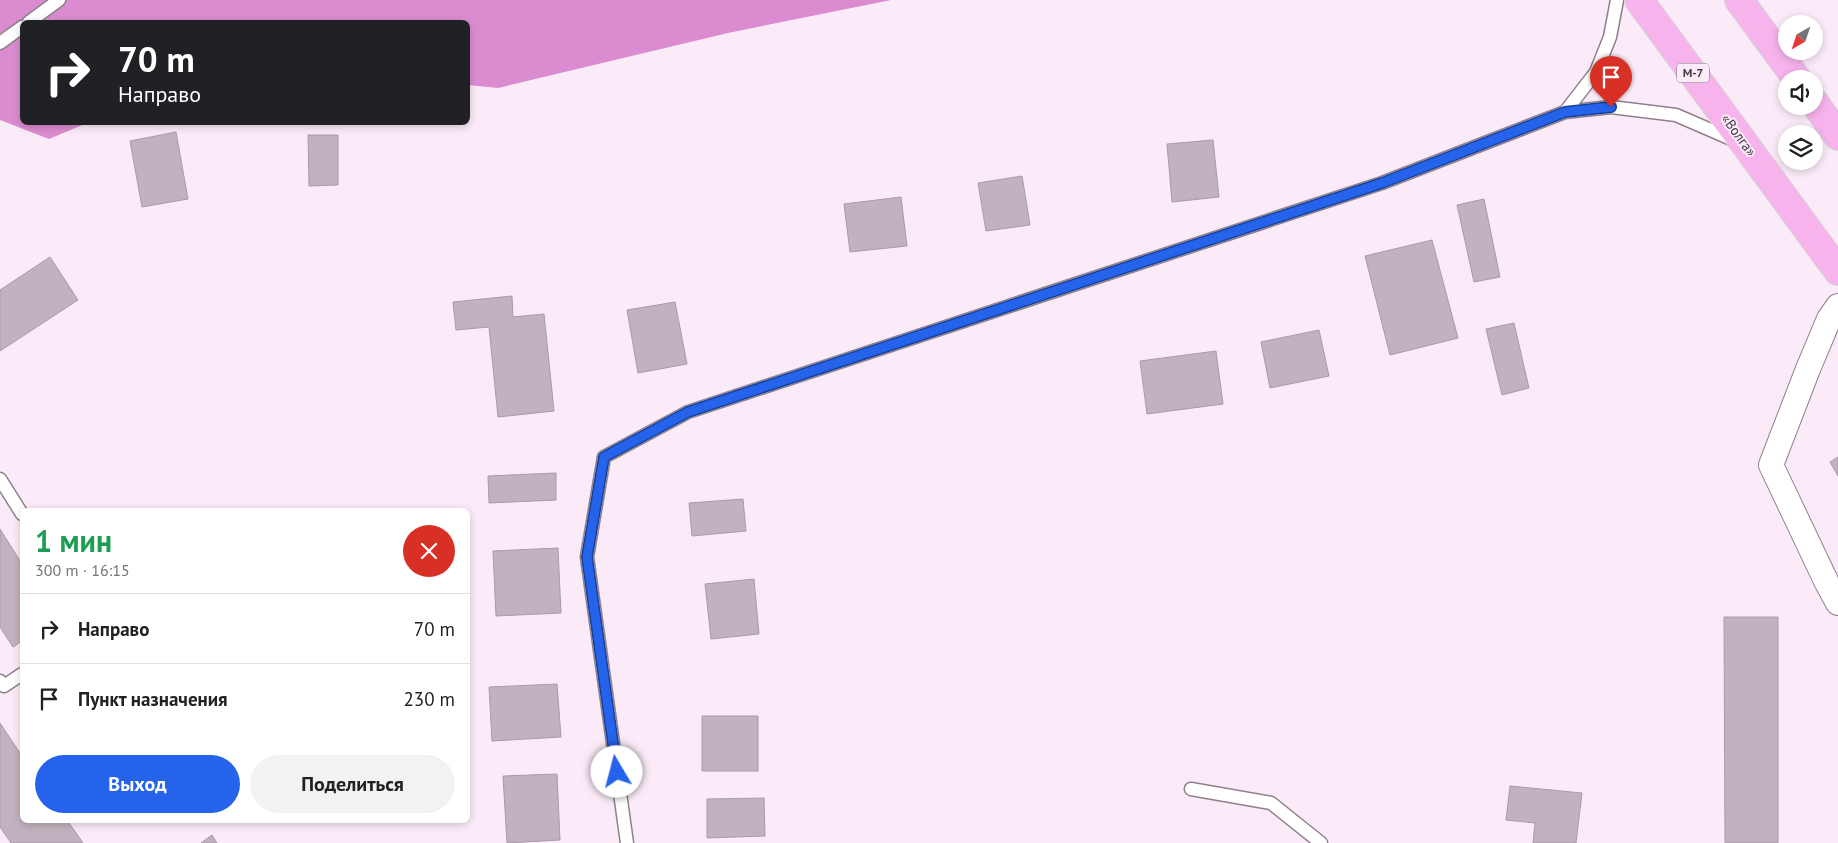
<!DOCTYPE html>
<html lang="ru">
<meta charset="utf-8">
<style>
body{margin:0;font-family:"PT Sans",sans-serif;background:#f2f2f2;color:#202124;height:100vh;display:flex;flex-direction:column;font-size:19px;white-space:nowrap}
*{box-sizing:border-box;margin:0}
p{font-size:16px;color:#757577}
.icon{flex:none;width:28px;height:28px;fill:none;stroke:currentColor;stroke-width:2;stroke-linecap:round;stroke-linejoin:round}
.map{position:relative;flex:1;overflow:hidden}
.panel{position:absolute;left:20px;top:508px;width:450px;height:315px;display:flex;flex-direction:column;background:#fff;border-radius:8px;box-shadow:0 2px 8px #0003}
.panel>*{flex:none}
.banner{position:absolute;left:20px;top:20px;width:450px;height:105px;border-radius:8px;box-shadow:0 2px 8px #0003;background:#202124;color:#fff;overflow:hidden}
.needle{width:32px;rotate:219deg}
.controls{position:absolute;left:1778px;top:15px;display:grid;gap:10px}
.controls a{display:grid;place-items:center;width:45px;height:45px;border-radius:50%;background:#fff;box-shadow:0 2px 8px #0003;font-size:25px}
.pin{position:absolute;display:grid;place-items:center;width:42px;height:42px;color:#fff;margin:-51px -21px;border-radius:50% 50% 50% 0;rotate:-45deg;box-shadow:0 0 5px #0007}
.pin .icon{rotate:45deg}
.me{position:absolute;width:55px;margin:-28px;rotate:352deg;stroke-linejoin:round;filter:drop-shadow(0 0 4px #0008)}
.turn{display:flex;align-items:center;gap:18px;height:105px;padding:0 15px;font-size:22px}
.turn .icon{width:65px;height:65px;stroke-width:2.5}
.turn b{display:block;font-size:35px;line-height:42px}
.round{display:grid;place-items:center;flex:none;width:52px;height:52px;border-radius:26px;background:#f2f2f2}
.overview{display:flex;align-items:center;justify-content:space-between;height:85px;padding:0 15px}
h1{font-size:30px;font-weight:700;line-height:38px;color:#1e9e55}
.primary-button{display:flex;gap:10px;margin-top:auto;padding:10px 15px}
.primary-button a{flex:1;height:58px;border-radius:30px;background:#2563eb;color:#fff;font-size:20px;font-weight:700;line-height:58px;text-align:center}
.primary-button a+a{background:#f2f2f2;color:#202124}
ul{padding:0;list-style:none}
li{display:flex;align-items:center;gap:15px;height:70px;padding:0 15px;border-top:1px solid #e0e0e0}
li div{flex:1}
li b{display:block;font-size:19px}
li em{font-style:normal}
.map>svg:first-child{display:block}
.forest{fill:#db8cd0}
.building{fill:#c2b2bf;stroke:#aa9aa7}
.lines{fill:none;stroke-linecap:round;stroke-linejoin:round}
.lane-casing{stroke:#8f808c;stroke-width:15}
.street-casing{stroke:#8f808c;stroke-width:26}
.highway-casing{stroke:#d5d4d5;stroke-width:30}
.lane{stroke:#fff;stroke-width:12}
.street{stroke:#fff;stroke-width:24}
.highway{stroke:#f6b3ec;stroke-width:28}
.route-casing{stroke:#184099;stroke-width:12}
.route{stroke:#2563eb;stroke-width:9}
.labels{text-anchor:middle;stroke-width:4;stroke-linejoin:round;paint-order:stroke}
.shield{fill:#fbebf8;stroke:#796f76;stroke-width:1}
.shield-label{font-size:12px;font-weight:bold;fill:#413a3f}
.street-label{font-size:14px;fill:#413a3f;stroke:#fbebf8}
</style>
<div class="map">
<svg width="1838" height="843" viewBox="0 0 1838 843">
<rect width="100%" height="100%" fill="#fbebf8"/>
<path class="forest" d="M0 0H891L728 33 498 88 468 85V22H22V122L87 123 49 139 0 120Z"/>
<path class="building" d="M176 132 188 199 142 207 130 141Z
M308 135H338V185L309 186Z
M1213 140 1219 197 1172 202 1167 144Z
M1022 176 1030 225 986 231 978 183Z
M901 197 907 246 850 252 844 204Z
M1484 199 1500 277 1474 282 1457 205Z
M1432 240 1458 338 1390 355 1365 256Z
M50 257 78 300 0 351V290Z
M512 296 513 317 544 314 554 411 498 417 489 327 456 330 453 302Z
M675 302 687 364 638 373 627 310Z
M1514 323 1529 388 1502 395 1486 329Z
M1319 330 1329 376 1270 388 1261 342Z
M1216 351 1223 404 1147 414 1140 361Z
M1838 457V476L1830 462Z
M556 473V500L489 503 488 476Z
M743 499 746 531 692 536 689 503Z
M0 529 22 564V641L13 647 0 627Z
M558 548 561 613 496 616 493 551Z
M754 579 759 634 711 639 705 584Z
M1724 617H1778V843H1725Z
M557 684 561 737 492 741 489 687Z
M702 716H758V771H702Z
M0 723 22 756V820H67L83 843H11L0 827Z
M557 774 560 840 507 843 503 776Z
M1510 786 1582 793 1576 843H1533L1535 823 1506 820Z
M764 798 765 836 707 838V799Z
M212 835 217 843H201Z"/>
<g class="lines">
<g class="lane-casing">
<path id="lane" d="M29 22 59 0
M0 43 22 27
M1565 112 1596 72 1610 37 1617 0
M0 479 22 514
M0 681 4 686 22 674
M1191 789 1271 803 1321 843
M627 843 587 557 604 457 688 412 1382 183 1565 112 1611 107 1676 115 1736 141"/>
</g>
<g class="street-casing">
<path id="street" d="M1838 306 1829 319 1808 369 1771 465 1827 583 1838 603"/>
</g>
<g class="highway-casing">
<path id="highway" d="M1639 0 1838 271
M1739 0 1797 79
M1814 102 1838 136"/>
</g>
<use href="#lane" class="lane"/>
<use href="#street" class="street"/>
<use href="#highway" class="highway"/>
</g>
<g class="lines">
<g class="route-casing">
<path id="route" d="M617 772 587 557 604 457 688 412 1382 183 1565 112 1611 107"/>
</g>
<use href="#route" class="route"/>
</g>
<g class="labels">
<rect class="shield" x="1677" y="63.5" width="32" height="19" rx="4"/>
<g class="shield-label">
<text x="1693" y="77">М-7</text>
</g>
<g class="street-label">
<text transform="translate(1739 135) rotate(54)" y="5">«Волга»</text>
</g>
</g>
</svg>
<div class="controls">
<a><svg class="needle" viewBox="-14 -14 28 28"><path d="M0-13l5 13h-10z" fill="#e53935"/><path d="M0 13l5-13h-10z" fill="#757577"/></svg></a>
<a><svg class="icon" aria-label="sound" viewBox="0 0 24 24"><path d="M4 9h4l5-4v14l-5-4H4zM17 9q2 3 0 6"/></svg></a>
<a><svg class="icon" aria-label="layers" viewBox="0 0 24 24"><path d="M12 4l9 5-9 5-9-5zM3 14l9 5 9-5"/></svg></a>
</div>
<div class="pin" style="left:1611px;top:107px;background:#d93025"><svg class="icon" aria-label="arrive" viewBox="0 0 24 24"><path d="M6 21V4h12l-3 4 3 4H6"/></svg></div>
<svg class="me" style="left:617px;top:772px" viewBox="-20 -20 40 40"><circle r="19" fill="#fff"/><path d="M0-13L10 11 0 6-10 11z" fill="#2563eb"/></svg>
<div class="banner">
<div class="turn"><svg class="icon" aria-label="right" viewBox="0 0 24 24"><path d="M7 20v-9h11M14 6l5 5-5 5"/></svg><div><b>70 m</b>Направо</div></div>
</div>
<section class="panel">
<div class="overview"><div><h1>1 мин</h1><p>300 m · 16:15</p></div><a class="round" style="background:#d93025;color:#fff"><svg class="icon" aria-label="close" viewBox="0 0 24 24"><path d="M6 6l12 12M18 6L6 18"/></svg></a></div>
<ul>
<li><svg class="icon" aria-label="right" viewBox="0 0 24 24"><path d="M7 20v-9h11M14 6l5 5-5 5"/></svg><div><b>Направо</b></div><em>70 m</em></li>
<li><svg class="icon" aria-label="arrive" viewBox="0 0 24 24"><path d="M6 21V4h12l-3 4 3 4H6"/></svg><div><b>Пункт назначения</b></div><em>230 m</em></li>
</ul>
<div class="primary-button"><a>Выход</a><a>Поделиться</a></div>
</section>
</div>
